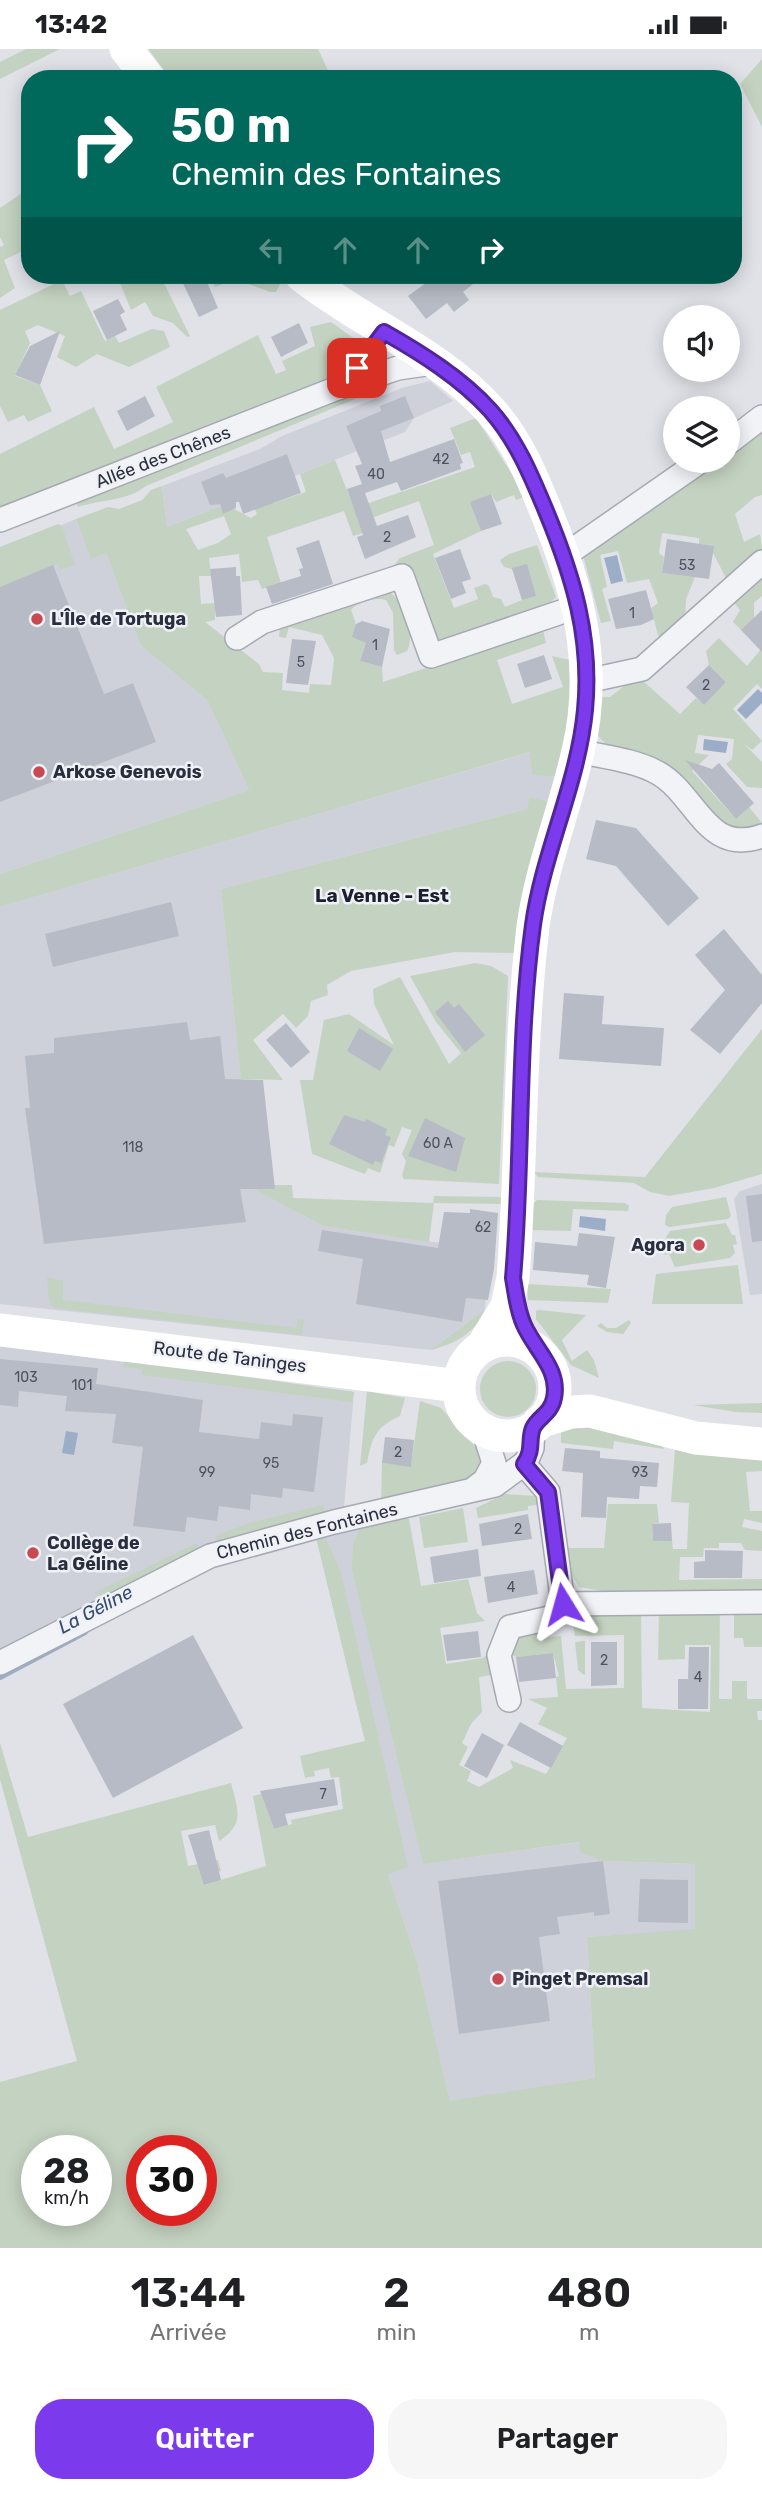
<!DOCTYPE html>
<html lang="fr">
<meta charset="utf-8">
<style>
body{margin:0;font-family:Rubik,sans-serif;background:#f6f6f6;color:#202124;height:100vh;display:flex;flex-direction:column;font-size:26px;white-space:nowrap}
*{box-sizing:border-box;margin:0}
p{font-size:23px;color:#757577}
.icon{flex:none;width:38px;height:38px;fill:none;stroke:currentColor;stroke-width:2;stroke-linecap:round;stroke-linejoin:round}
.map{position:relative;height:2199px;overflow:hidden}
.details{display:flex;flex-direction:column;background:#fff;flex:1}
.details>*{flex:none}
.hud{position:absolute;left:21px;top:21px;width:721px;height:214px;border-radius:28px;box-shadow:0 4px 18px #0003;background:#00695c;color:#fff;overflow:hidden}
.fabs{position:absolute;left:663px;top:256px;display:grid;gap:14px}
.fabs a{display:grid;place-items:center;width:77px;height:77px;border-radius:50%;background:#fff;box-shadow:0 4px 18px #0003;font-size:35px}
.speed{position:absolute;left:21px;top:2086px;display:flex;gap:14px;font-size:35px;font-weight:700;text-align:center}
.speed>*{display:grid;place-content:center;width:91px;height:91px;border-radius:50%;background:#fff;box-shadow:0 4px 18px #0003;line-height:1}
.speed small{font-size:18px;font-weight:400}
.speed .limit{border:10px solid #d22;background:#fff;color:#111}
.pin{position:absolute;display:grid;place-items:center;width:60px;height:60px;color:#fff;margin:-30px;border-radius:14px;box-shadow:0 4px 10px #0006}
.me{position:absolute;width:77px;margin:-38px;rotate:352deg;stroke-linejoin:round;filter:drop-shadow(0 0 5px #0008)}
.turn{display:flex;align-items:center;gap:24px;height:147px;padding:0 35px;font-size:32px}
.turn .icon{width:91px;height:91px;stroke-width:2.5}
.turn b{display:block;font-size:49px;line-height:60px}
.lanes{display:flex;align-items:center;height:66px;padding:0 35px;background:#0003;justify-content:center;gap:35px;direction:ltr}
.lanes .off{opacity:.35}
.eta{display:flex;justify-content:space-evenly;align-items:center;height:119px;text-align:center}
.eta b{font-size:42px;font-weight:600;line-height:49px}
.button{display:flex;gap:14px;margin-top:auto;padding:14px 35px}
.button a{flex:1;height:80px;border-radius:28px;background:#7c3aed;color:#fff;font-size:28px;font-weight:600;line-height:80px;text-align:center}
.button a+a{background:#f6f6f6;color:#202124}
.status{display:flex;justify-content:space-between;align-items:center;height:49px;padding:0 35px;background:#fff;direction:ltr}
.status svg{height:19px;fill:currentColor}
.map>svg:first-child{display:block}
.built{fill:#ced1da}
.green{fill:#c4d2c1;fill-rule:evenodd}
.water{fill:#9cadc7}
.lines{fill:none;stroke-linecap:round;stroke-linejoin:round}
.stream{stroke:#9cadc7;stroke-width:6}
.building{fill:#b7bbc5}
.street-casing{stroke:#a5a9b2;stroke-width:26}
.street{stroke:#f2f3f7;stroke-width:23}
.secondary{stroke:#fff;stroke-width:33}
.route-casing{stroke:#51269a;stroke-width:18}
.route{stroke:#7c3aed;stroke-width:12}
.poi-dot{fill:#c84952;stroke:#eff1f6;stroke-width:2.5}
.labels{text-anchor:middle;stroke-width:5;stroke-linejoin:round;paint-order:stroke}
.number-label{font-size:14px;fill:#4c5260}
.street-label{font-size:18px;fill:#292f3f;stroke:#eff1f6}
.poi-label{font-size:18px;font-weight:bold;fill:#292f3f;stroke:#eff1f6;text-anchor:start}
.neighbourhood-label{font-size:19px;font-weight:bold;fill:#1b202f;stroke:#eff1f6}
.water-label{font-size:19px;font-style:italic;fill:#354b71;stroke:#eff1f6}
</style>
<div class="status"><b>13:42</b><svg viewBox="0 0 49 12"><path d="M0 12V9h3v3zM5 12V6h3v6zM10 12V3h3v9zM15 12V0h3v12zM26 1h20v11H26zM47 4h2v5h-2z"/></svg></div>
<div class="map">
<svg width="762" height="2199" viewBox="0 0 762 2199">
<rect width="100%" height="100%" fill="#e0e2e8"/>
<path class="built" d="M430 332 453 352 414 369 405 383 167 478 162 437 260 400 282 387 402 339Z
M76 470 91 509 106 504 141 597 207 651 249 741 0 825V501Z
M531 703 532 726 564 712 551 760 529 748 527 760 221 840 253 1140 323 1177 489 1201 485 1260 431 1301 0 1255V858Z
M762 1135V1245L750 1246 734 1150 740 1142Z
M0 1297 354 1343 343 1470 361 1477 451 1811 580 1793 603 1812 695 1815V1881L587 1888 595 2029 450 2053 417 1913 388 1825 377 1741 316 1488 201 1503 0 1606Z"/>
<path class="green" d="M26 0H60L0 30V13Z
M148 0H318L332 30H171Z
M762 10V78L740 35Z
M25 142 30 149V211L25 201 4 211 15 239 0 249V198L4 196 0 188V159Z
M117 226H160L190 287 187 288 173 274 153 267 145 253 131 261Z
M221 226H275L281 233 276 243H270L235 230 215 238 212 233Z
M62 231 70 247 81 242 105 292 115 287 119 294 152 280 164 282 170 298 129 318 97 305 76 318 57 308 65 287 38 276 25 282 30 294 15 327 40 336 52 362 28 373 24 366 8 373 0 357V261Z
M331 273 355 290 356 303 338 326 288 349 0 461V405L94 358 114 400 173 373 156 338 258 286 276 325 286 321 282 312 315 297 310 278Z
M393 326 396 333 146 437C125 453 102 450 78 458L76 453Z
M476 369 526 447 516 451 514 446 496 453 491 445 471 453 481 482 433 505 454 559 478 550 474 539 485 535 489 537 493 548 501 550 505 558 522 551 512 520 504 518 500 511 509 505 537 496 556 548 545 559 437 595 407 515 392 519 400 509 434 496 419 452 360 473 363 484 353 487 344 462 267 488 281 534 262 540 258 531 242 533 239 505 209 509 211 527H199L201 555 215 554V571L205 573 259 615 263 623 283 624 282 641 309 644 310 635 331 636 334 609 322 586 289 578 286 589 279 588 280 578 388 542C403 550 416 587 407 602L397 606 394 601 393 564 386 551C376 548 357 553 351 561L356 575 353 588 366 594 360 612 382 618 383 633 543 581 546 594 497 611 512 655 563 638 552 607 574 612 564 712 553 727 532 726 530 703 0 858V825L249 741 207 651 141 597 106 504 91 510 76 470 108 458 119 460 142 451 151 441 162 437 167 478 220 457 224 464 234 460 251 469 257 465 248 446 268 438 274 454 306 443 300 425 335 411 354 459 475 418 470 403 461 406 450 379ZM224 467 231 485 218 494 198 501 186 480Z
M762 382V446L755 448 735 465 744 493 760 485 762 500 727 531 713 504V497L699 495V489L662 484 659 504 664 508 662 524 695 528 686 550 685 570 662 589 658 586 651 559 658 554 649 530 627 534 618 502 600 506 607 538 602 540 611 572 601 574 583 506 721 411H728V406Z
M58 475 62 477 75 516 60 521 57 515 0 538V498Z
M762 525V547L754 554V569L741 581 733 573 740 561 733 552Z
M719 589 747 617 762 599V640L757 635 733 660 762 692 752 701 743 694 762 713V739L747 738 726 715 732 710 734 690 698 686 695 704 709 706 692 722 736 770 749 758 762 774 734 781 611 700 597 686 600 648H610L633 630 643 632 680 665 696 649 704 655 726 633 709 616 706 602Z
M529 748 549 753 517 904 455 903 351 922 327 936 328 946 311 952 308 967 296 979 283 965 253 991 283 1031 241 1030 221 840 527 760Z
M475 914 491 917 508 927 499 1135 404 1130 402 1127 406 1112 402 1105 412 1081 402 1078 394 1098 389 1096 380 1124 368 1119 365 1125 312 1105 300 1031H313L324 971 349 965 394 996 374 955 373 940 400 928 449 1015 461 1004 436 973 410 927Z
M762 980V1125L714 1139 669 1147 650 1143 634 1134 538 1128 534 1123 645 1128Z
M274 1136H292L293 1149 433 1154 434 1147 500 1148 504 1155 434 1154 429 1193 323 1177 253 1140H275Z
M726 1148 731 1167 728 1170 669 1178 665 1176 666 1166 672 1158Z
M537 1151 625 1154 629 1157 628 1162 573 1160 571 1182 528 1181 530 1158Z
M726 1174 732 1186H735L737 1195 733 1196 735 1204 730 1209 675 1218 669 1205 665 1206 663 1196 667 1195 666 1188 670 1182Z
M738 1216 743 1255H652L656 1225Z
M47 1228 63 1232V1251L296 1279 298 1270 304 1271 302 1286 54 1259 49 1253Z
M527 1235 611 1240 608 1254 528 1251Z
M485 1260C475 1285 456 1294 431 1301Z
M539 1261 586 1266 562 1291 572 1312 587 1301 594 1311 599 1329 571 1316 536 1270V1262Z
M629 1271 631 1274 623 1285 607 1283 597 1277 601 1274 607 1279H616Z
M124 1311 354 1343 352 1353 142 1326V1320L123 1318Z
M480 1340a28 28 0 1 1 56 0a28 28 0 1 1-56 0Z
M367 1342 405 1349 400 1367C376 1378 372 1388 367 1414L360 1417Z
M420 1352 441 1359 480 1403V1423L466 1434 381 1453 382 1414 411 1417Z
M762 1354V1364L736 1363 693 1356Z
M586 1374 660 1392 664 1400 614 1392 613 1400 561 1394V1379Z
M684 1397 762 1410V1422L746 1423 750 1462H762V1474L744 1470 742 1478 762 1482V1502L745 1501 741 1494H719V1499H704L703 1508H680L679 1531 762 1530V1544L608 1543 579 1538 568 1519 562 1499H604L608 1455H657L659 1474 652 1475 653 1491 672 1492 673 1500H687L689 1454 671 1453 675 1401Z
M505 1445 536 1447 540 1448 542 1455 528 1457V1461L478 1469 476 1459Z
M323 1456 326 1467 219 1496 215 1487 249 1474Z
M463 1459 468 1493 424 1499 419 1468Z
M404 1467 409 1470 421 1537 468 1530 477 1564 485 1572 440 1579 446 1615 483 1609 491 1602 492 1626 479 1628 482 1663 471 1675 462 1694 468 1698 459 1716 471 1722 467 1732 479 1738 513 1719 510 1711 546 1725 567 1689 538 1675 547 1659 528 1650 558 1648 556 1628 559 1627 553 1604 516 1608 506 1603 516 1588 548 1583 549 1588 561 1587 566 1640 624 1639V1586L575 1587 573 1576 592 1561 641 1560 642 1659 710 1663 711 1596H685V1610L658 1611 659 1561 720 1560 719 1650H732V1632H747V1650H762V1662H757L758 1671H762V2199H0V2033L77 2012 0 1730V1694L28 1788 231 1734C238 1760 245 1776 219 1792L215 1776 181 1782 188 1817 218 1811 221 1822 202 1828 205 1836 266 1817 253 1747 261 1745 274 1780 292 1775 291 1771 343 1760 339 1728 331 1729 329 1719 314 1722 315 1727 305 1729 300 1707 365 1692 316 1488 326 1489 341 1524 408 1818 388 1825 417 1913 450 2052 595 2029 587 1888 695 1880V1815L603 1812 580 1803 579 1793 423 1815 352 1521 353 1496 361 1477ZM37 2102H96V2161H37ZM142 2102H201V2161H142Z
M197 1494 201 1503 107 1548 94 1544Z
M734 1561H762V1598H744L743 1589H734Z
M585 1592V1626H584L578 1621 575 1593Z"/>
<path class="water" d="M617 506 623 532 611 535 604 509Z
M758 640 762 644V654L746 670 737 661Z
M704 690 728 693 726 704 703 701Z
M580 1167 606 1170 605 1182 579 1178Z
M66 1382 78 1384 74 1406 62 1404Z"/>
<g class="lines">
<path class="stream" d="M0 1628 85 1583"/>
</g>
<path class="building" d="M179 226H204L218 259 199 268Z
M437 226H466L473 235 463 243 469 251 454 263 447 254 426 270 408 247Z
M118 250 125 263 120 266 127 281 107 291 93 262Z
M299 274 308 294 281 308 271 288Z
M60 282 40 336 15 326 30 297Z
M145 347 155 367 127 382 117 362Z
M405 347 414 369 381 382 390 413 454 390 463 414 460 415 461 420 401 442 397 433 365 444 377 477 408 466 416 488 365 510 357 488 363 486 347 440 362 435 355 417 362 415 346 377 381 362 380 357Z
M287 405 301 444 243 465 239 453H236V459L223 465 220 455 210 456 201 433 223 424 226 429Z
M491 445 502 475 481 482 470 453Z
M667 490 714 497 709 530 662 524Z
M319 491 333 535 272 555 266 538 301 527 299 520 303 519 296 499Z
M460 500 471 530 462 533 466 544 451 550 435 509Z
M527 515 536 547 522 551 512 519Z
M53 516 104 645 133 634 156 693 0 753V538Z
M236 518V527H240L242 566 216 568 210 520Z
M646 541 654 570 641 576 616 580 608 550Z
M762 561V603L741 581Z
M362 572 390 580 382 618 360 612 366 594 352 588 356 575Z
M292 590 316 592 308 636 286 634Z
M544 606 552 630 525 639 517 615Z
M709 616 726 633 704 656 686 638Z
M685 711 712 720 719 714 754 754 736 770Z
M596 771 636 779 699 849 668 877 616 817 586 810Z
M171 853 179 887 53 918 45 885Z
M724 880 762 926V954L720 1005 690 981 725 941 695 906Z
M564 944 604 947 602 975 664 979 661 1017 559 1010Z
M448 952 454 959 459 955 485 986 465 1003 435 963Z
M187 973 190 991 220 987 225 1030 263 1031 275 1140H240L246 1173 44 1195 25 1059H30L25 1007 54 1004V989Z
M286 974 310 1003 291 1019 266 991Z
M359 979 393 1000 380 1022 347 1002Z
M344 1066 365 1073 366 1070 387 1080 385 1086 391 1088 381 1114 375 1112 373 1116 329 1095Z
M425 1069 465 1089 456 1123 408 1107Z
M762 1145V1192L752 1193 746 1147Z
M470 1160 498 1164 494 1220 488 1251 466 1249 462 1273 356 1255 363 1210 318 1202 322 1181 438 1199 444 1163 470 1164Z
M579 1184 615 1188 606 1239 587 1236 589 1226 533 1221 535 1193 577 1197Z
M0 1310 98 1319 96 1335 203 1351 199 1383 259 1390 261 1373 292 1377 293 1365 323 1368 314 1443 283 1439 282 1449 251 1445 250 1461 219 1457 217 1472 187 1468 185 1483 133 1477 143 1398 112 1394 116 1365 65 1362 67 1347 19 1342 18 1358 0 1356Z
M385 1388 414 1391 411 1418 382 1414Z
M565 1399 600 1402V1409L659 1414 657 1438 640 1437 639 1450 607 1448 606 1469 581 1468 583 1424 562 1422Z
M528 1465 532 1490 482 1497 479 1475Z
M671 1474 672 1492H653L652 1475Z
M478 1500 481 1527 434 1534 430 1508Z
M705 1501 743 1502 742 1529H694V1513L705 1512Z
M534 1521 538 1545 488 1554 484 1528Z
M478 1582 481 1608 447 1612 443 1586Z
M193 1586 243 1679 113 1749 63 1655Z
M591 1593H617V1636L591 1637Z
M689 1598H709L708 1660H678V1630H688Z
M553 1604 556 1629 519 1633 516 1608Z
M520 1673 563 1697 551 1719 507 1696Z
M482 1684 504 1696 487 1729 464 1717Z
M334 1730 338 1756 285 1765 288 1776 274 1780 260 1742Z
M209 1781 221 1831 204 1836 188 1786Z
M603 1812 610 1865 594 1867V1863L557 1868 560 1885 539 1888 550 1972 459 1985 438 1832Z
M640 1830 688 1831V1874L638 1873Z"/>
<g class="lines">
<g class="street-casing">
<path id="street" d="M340 334 357 319 384 283
M728 394 762 368
M0 471 335 340 398 319 433 314
M562 504 574 500 702 411
M237 589 262 573 402 527 431 607 579 557
M587 632 642 620 762 513
M578 702C604 708 635 711 658 724 697 746 706 807 762 787
M472 1441 485 1431 494 1414 483 1380
M563 1555 762 1553
M0 1614 210 1507 334 1473 495 1436 526 1413 532 1399 533 1379
M509 1651 499 1606 510 1578 554 1568 563 1555 548 1443 524 1415"/>
</g>
<use href="#street" class="street"/>
<path class="secondary" d="M126 0 149 30
M301 226C361 274 438 303 490 361 520 394 535 435 551 475 581 549 597 623 578 702 565 761 541 818 533 878 519 994 522 1112 513 1229L507 1257 482 1298
M0 1281 459 1337
M459 1339a48 48 0 1 1 96 0a48 48 0 1 1-96 0Z
M539 1373 571 1363 590 1362 696 1389 762 1395"/>
</g>
<g class="lines">
<g class="route-casing">
<path id="route" d="M357 319 384 283C421 304 461 329 490 361 516 390 531 426 546 462 573 527 592 589 585 661 578 735 543 803 533 876 517 993 523 1112 513 1229 516 1245 517 1261 524 1276 535 1301 560 1320 554 1349 551 1365 538 1368 533 1379 528 1391 534 1401 524 1415L548 1443 563 1555"/>
</g>
<use href="#route" class="route"/>
</g>
<g class="poi-dot">
<circle cx="37" cy="570" r="7"/>
<circle cx="39" cy="723" r="7"/>
<circle cx="699" cy="1196" r="7"/>
<circle cx="33" cy="1504" r="7"/>
<circle cx="498" cy="1930" r="7"/>
</g>
<g class="labels">
<g class="number-label">
<text x="441" y="415">42</text>
<text x="376" y="430">40</text>
<text x="387" y="493">2</text>
<text x="687" y="521">53</text>
<text x="632" y="569">1</text>
<text x="375" y="601">1</text>
<text x="301" y="618">5</text>
<text x="706" y="641">2</text>
<text x="438" y="1099">60 A</text>
<text x="133" y="1103">118</text>
<text x="483" y="1183">62</text>
<text x="26" y="1333">103</text>
<text x="82" y="1341">101</text>
<text x="398" y="1408">2</text>
<text x="271" y="1419">95</text>
<text x="207" y="1428">99</text>
<text x="640" y="1428">93</text>
<text x="518" y="1485">2</text>
<text x="511" y="1543">4</text>
<text x="604" y="1616">2</text>
<text x="698" y="1633">4</text>
<text x="323" y="1750">7</text>
</g>
<g class="street-label">
<text transform="translate(163 408) rotate(-21)" y="6">Allée des Chênes</text>
<text transform="translate(230 1308) rotate(7)" y="6">Route de Taninges</text>
<text transform="translate(307 1482) rotate(-14)" y="6">Chemin des Fontaines</text>
</g>
<g class="poi-label">
<text x="51" y="576">L'Île de Tortuga</text>
<text x="53" y="729">Arkose Genevois</text>
<text x="685" y="1202" text-anchor="end">Agora</text>
<text x="47" y="1500">Collège de<tspan x="47" dy="21">La Géline</tspan></text>
<text x="512" y="1936">Pinget Premsal</text>
</g>
<g class="neighbourhood-label">
<text x="382" y="853">La Venne - Est</text>
</g>
<g class="water-label">
<text transform="translate(95 1560) rotate(-28)" y="7">La Géline</text>
</g>
</g>
</svg>
<div class="fabs">
<a><svg class="icon" aria-label="sound" viewBox="0 0 24 24"><path d="M4 9h4l5-4v14l-5-4H4zM17 9q2 3 0 6"/></svg></a>
<a><svg class="icon" aria-label="layers" viewBox="0 0 24 24"><path d="M12 4l9 5-9 5-9-5zM3 14l9 5 9-5"/></svg></a>
</div>
<div class="speed"><div>28<small>km/h</small></div><div class="limit">30</div></div>
<div class="pin" style="left:357px;top:319px;background:#d93025"><svg class="icon" aria-label="arrive" viewBox="0 0 24 24"><path d="M6 21V4h12l-3 4 3 4H6"/></svg></div>
<svg class="me" style="left:563px;top:1555px" viewBox="-20 -20 40 40"><path d="M0-17L14 15 0 8-14 15z" fill="#7c3aed" stroke="#fff" stroke-width="4"/></svg>
<div class="hud">
<div class="turn"><svg class="icon" aria-label="right" viewBox="0 0 24 24"><path d="M7 20v-9h11M14 6l5 5-5 5"/></svg><div><b>50 m</b>Chemin des Fontaines</div></div>
<div class="lanes"><svg class="icon off" aria-label="left" viewBox="0 0 24 24"><path d="M17 20v-9H6M10 6l-5 5 5 5"/></svg><svg class="icon off" aria-label="ahead" viewBox="0 0 24 24"><path d="M12 20V5M6 11l6-6 6 6"/></svg><svg class="icon off" aria-label="ahead" viewBox="0 0 24 24"><path d="M12 20V5M6 11l6-6 6 6"/></svg><svg class="icon" aria-label="right" viewBox="0 0 24 24"><path d="M7 20v-9h11M14 6l5 5-5 5"/></svg></div>
</div>
</div>
<section class="details">
<div class="eta">
<div><b>13:44</b><p>Arrivée</p></div>
<div><b>2</b><p>min</p></div>
<div><b>480</b><p>m</p></div>
</div>
<div class="button"><a>Quitter</a><a>Partager</a></div>
</section>
